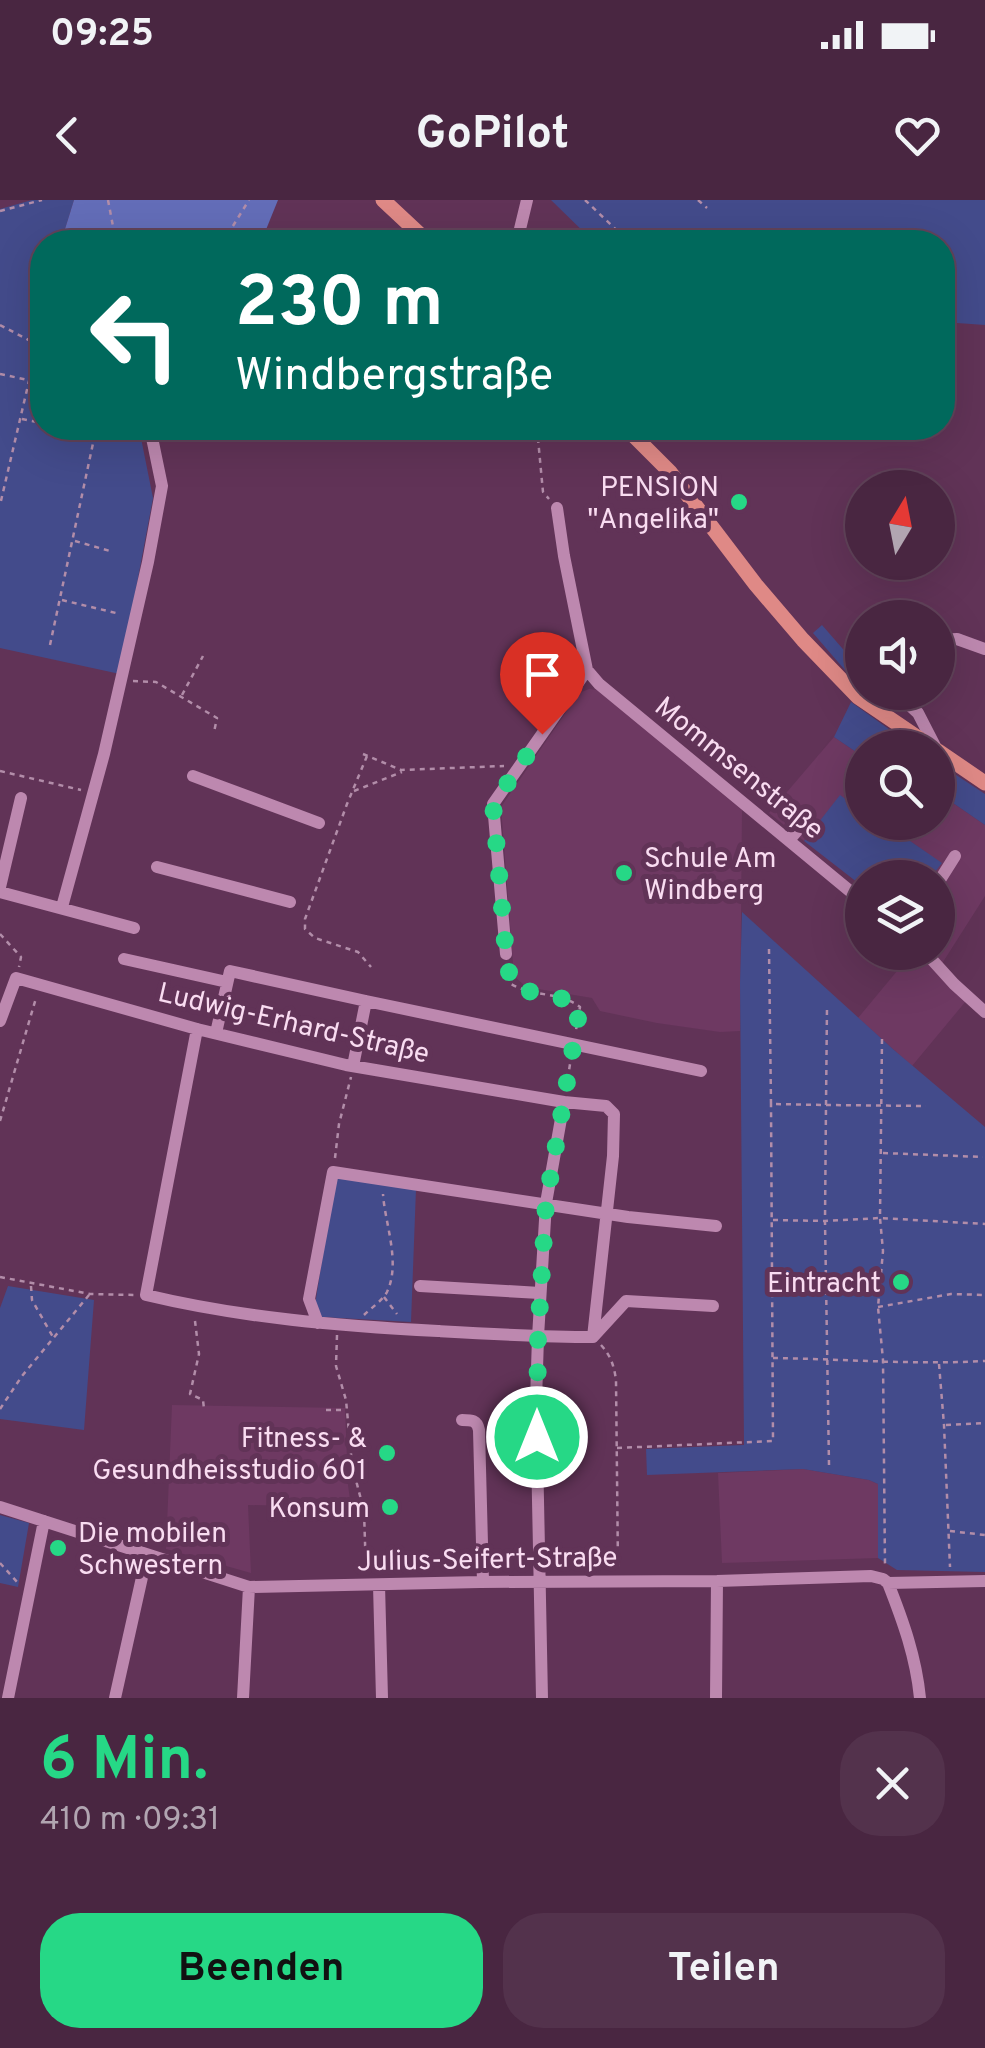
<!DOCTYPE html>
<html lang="de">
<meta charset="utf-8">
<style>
body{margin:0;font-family:Overpass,sans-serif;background:#53324c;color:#f1f3f6;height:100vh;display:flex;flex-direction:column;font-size:38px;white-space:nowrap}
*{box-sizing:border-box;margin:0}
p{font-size:32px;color:#b1a5b1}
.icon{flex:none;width:55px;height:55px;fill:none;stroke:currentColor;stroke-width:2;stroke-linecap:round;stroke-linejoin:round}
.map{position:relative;height:1498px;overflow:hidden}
.drawer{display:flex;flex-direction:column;background:#492641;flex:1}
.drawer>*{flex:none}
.hud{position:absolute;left:30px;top:30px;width:925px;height:210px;border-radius:40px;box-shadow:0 10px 40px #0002,0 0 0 2px #61435a;background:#00695c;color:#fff;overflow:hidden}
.needle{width:65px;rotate:10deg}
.buttons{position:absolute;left:845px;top:270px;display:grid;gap:20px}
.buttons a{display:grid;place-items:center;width:110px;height:110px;border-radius:50%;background:#492641;box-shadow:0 10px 40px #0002,0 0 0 2px #61435a;font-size:50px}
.pin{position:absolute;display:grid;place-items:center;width:85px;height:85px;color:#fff;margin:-102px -42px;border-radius:50% 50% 50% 0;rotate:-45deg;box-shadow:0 0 10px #0007}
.pin .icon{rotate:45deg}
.me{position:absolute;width:110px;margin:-55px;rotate:0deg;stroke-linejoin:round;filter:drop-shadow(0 0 8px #0008)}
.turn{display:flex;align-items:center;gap:35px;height:210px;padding:0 40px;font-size:45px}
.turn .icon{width:130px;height:130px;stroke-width:2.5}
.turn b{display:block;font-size:70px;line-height:85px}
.round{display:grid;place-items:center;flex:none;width:105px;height:105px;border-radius:40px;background:#53324c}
.overview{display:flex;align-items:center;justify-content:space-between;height:170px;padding:0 40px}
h1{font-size:60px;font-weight:700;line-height:75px;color:#26d886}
.primary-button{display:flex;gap:20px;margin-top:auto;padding:20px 40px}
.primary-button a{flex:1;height:115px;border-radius:40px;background:#26d886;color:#111;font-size:40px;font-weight:700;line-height:115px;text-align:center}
.primary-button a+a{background:#53324c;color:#f1f3f6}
.status{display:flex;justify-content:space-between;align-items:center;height:70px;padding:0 50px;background:#492641;direction:ltr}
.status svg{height:28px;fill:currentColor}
header{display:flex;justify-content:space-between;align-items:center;height:130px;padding:0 40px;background:#492641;font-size:45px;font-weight:700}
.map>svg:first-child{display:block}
.built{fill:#6e3962}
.green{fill:#434b8b}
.forest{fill:#636db8}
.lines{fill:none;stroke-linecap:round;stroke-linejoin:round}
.path{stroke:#b28da9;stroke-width:2.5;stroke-dasharray:5 5;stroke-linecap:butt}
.minor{stroke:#bd88af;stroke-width:12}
.major{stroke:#df8986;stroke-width:15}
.route{stroke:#26d886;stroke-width:18;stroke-dasharray:0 32.4}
.poi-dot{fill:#26d886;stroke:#613357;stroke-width:4}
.labels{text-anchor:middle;stroke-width:10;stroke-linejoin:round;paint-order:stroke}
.poi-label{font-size:28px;fill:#f9dcf1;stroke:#613357;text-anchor:end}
.street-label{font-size:28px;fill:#f9dcf1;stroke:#613357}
</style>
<div class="status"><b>09:25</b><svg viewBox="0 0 49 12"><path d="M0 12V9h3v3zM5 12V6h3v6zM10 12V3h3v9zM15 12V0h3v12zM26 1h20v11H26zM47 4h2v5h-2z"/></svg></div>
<header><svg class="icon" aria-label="back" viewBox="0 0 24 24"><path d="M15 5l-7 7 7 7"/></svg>GoPilot<svg class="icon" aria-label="heart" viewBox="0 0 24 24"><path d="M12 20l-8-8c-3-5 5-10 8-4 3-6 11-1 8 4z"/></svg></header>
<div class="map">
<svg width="985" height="1498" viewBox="0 0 985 1498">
<rect width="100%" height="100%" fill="#613357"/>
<path class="built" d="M589 489 597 490 742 610 740 831 720 832 657 823 600 811 592 798 526 787 514 776 501 607 579 493Z
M834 537 862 556V611L840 596 804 641 769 613Z
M953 603 985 625V696L936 773 966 801 912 866 858 818 912 753 938 752V678L931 677 941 663 884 623 938 622V607Z
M172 1205 345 1208 348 1285 351 1307 248 1305 251 1373 166 1349Z
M803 1269 869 1280 878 1284V1358L722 1363 718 1273Z"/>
<path class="green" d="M32 0H74L61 42H42V228H139L153 298 120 474 0 448V9Z
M551 0H985V125L943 122 942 42H594Z
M822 425 862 471V486L850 476 813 433Z
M851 502 914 547 862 548V556L834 537Z
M938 563 985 594V625L953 603 938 607Z
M840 595 862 611V622L884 623 942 663 931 677 862 678V686L804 641Z
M742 712 894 850 985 927V1372L897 1370 878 1358V1284L869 1280 803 1269 647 1275 646 1249 744 1245 740 783Z
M335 977 416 989 411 1122 322 1117 315 1105Z
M8 1086 94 1100 84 1230 0 1219V1108Z
M0 1315 29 1323 18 1387 0 1383Z"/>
<path class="forest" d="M74 0H278L261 42H61Z"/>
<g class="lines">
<path class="path" d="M108 0 116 42
M585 0 629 42
M698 0 707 8
M0 11 42 0
M209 42 228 34 249 0
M0 125 40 146 29 181 0 305
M0 174 28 180
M22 219 42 223
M63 228 95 234 96 228
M537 228 543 292 549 299
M75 341 110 351
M62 400 120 414
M50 445 95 234
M133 481 156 482 217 518 214 532
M182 495 203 456
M363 554 401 570 504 566
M367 556 347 604 305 719V729L315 738 358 752 371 767
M0 571 81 590
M354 591 402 572
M0 734 21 757 19 767
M769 749 771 904 826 905 827 807
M508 765 511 784C534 797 561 792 580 807L576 830
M882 839 880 1018 883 1051 878 1107 883 1160 885 1366
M566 889 571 858
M0 921 36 798
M883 953 983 957
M335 958 339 924 351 877
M773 1020 825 1021 880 1018 985 1024
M0 1077 90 1094 135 1095
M31 1086 32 1100 53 1137
M384 1097 397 1114
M878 1107 951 1094 985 1095
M364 1115C371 1108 382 1101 387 1092 401 1063 385 1024 383 994
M195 1121 199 1154 190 1194 203 1200 204 1209
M337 1135 336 1166 346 1200 352 1265 364 1311 366 1373
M601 1145C611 1156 614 1166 616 1180L618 1368
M773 1158C843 1159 915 1165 985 1161
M939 1164 944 1225 950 1367
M0 1209 22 1176 89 1095
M326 1210H345
M946 1225 985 1223
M617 1248 773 1241 771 904
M829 1265 825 1021 826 905 926 906
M950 1331 985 1335
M0 1363 18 1383"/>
<path class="minor" d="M521 42 520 29 527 0
M557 308 564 356 587 470 599 484 862 701
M938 440 957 439 985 449
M895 492 918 513 936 548
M193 576 319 623
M790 639 801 626
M157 667 290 702
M938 683 955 656
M0 687 21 598
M0 692 134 728
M62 707 104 554 148 362 162 286 150 228
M925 752 954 784 985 812
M506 754 493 604 587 470
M124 759 227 782
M0 821 16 778 197 829 346 865 564 902 606 906 614 914 613 956 593 1137
M197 829 146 1095C242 1118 340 1126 438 1131 490 1134 541 1137 593 1137L626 1101 713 1106
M216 833 230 771 366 801
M353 866 366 801 701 871
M420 1086 540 1093
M318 1123 309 1099 333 972 628 1017 716 1026
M462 1220C472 1220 477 1220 479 1230L483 1382
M0 1307 249 1387 480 1382 717 1381 871 1376 883 1379 888 1383 985 1381
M888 1383C903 1421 916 1457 920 1498
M379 1385 382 1498
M8 1498 44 1321
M115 1498 147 1355
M243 1498 249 1387
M542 1498 536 1201 538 1137 546 1003 564 902
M716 1498 717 1381"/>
<path class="major" d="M383 0 428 42
M626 228 670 272 756 385 803 440 858 497 933 548
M938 551 985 583"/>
</g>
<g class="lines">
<path class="route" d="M537 1237 538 1137 546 1003 580 807C561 793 534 797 511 784L506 754 493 604 542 534"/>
</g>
<g class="poi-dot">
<circle cx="739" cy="302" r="10"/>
<circle cx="624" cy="673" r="10"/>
<circle cx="901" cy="1082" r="10"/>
<circle cx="387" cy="1253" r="10"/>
<circle cx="390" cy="1307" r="10"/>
<circle cx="58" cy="1348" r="10"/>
</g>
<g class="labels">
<g class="poi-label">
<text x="719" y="296">PENSION<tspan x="719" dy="32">"Angelika"</tspan></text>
<text x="644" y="667" text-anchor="start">Schule Am<tspan x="644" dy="32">Windberg</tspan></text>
<text x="881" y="1092">Eintracht</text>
<text x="367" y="1247">Fitness- &amp;<tspan x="367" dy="32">Gesundheisstudio 601</tspan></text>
<text x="370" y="1317">Konsum</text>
<text x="78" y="1342" text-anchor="start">Die mobilen<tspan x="78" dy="32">Schwestern</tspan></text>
</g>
<g class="street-label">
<text transform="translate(740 567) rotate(39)" y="10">Mommsenstraße</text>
<text transform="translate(294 822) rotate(13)" y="10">Ludwig-Erhard-Straße</text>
<text transform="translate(487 1358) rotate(-1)" y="10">Julius-Seifert-Straße</text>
</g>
</g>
</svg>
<div class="buttons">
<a><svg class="needle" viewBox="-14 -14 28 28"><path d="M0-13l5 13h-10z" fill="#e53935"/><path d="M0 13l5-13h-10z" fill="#b1a5b1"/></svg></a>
<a><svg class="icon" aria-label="sound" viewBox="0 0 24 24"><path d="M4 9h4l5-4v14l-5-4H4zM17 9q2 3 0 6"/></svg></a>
<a><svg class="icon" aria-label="search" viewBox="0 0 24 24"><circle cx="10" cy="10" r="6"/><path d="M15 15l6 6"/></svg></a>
<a><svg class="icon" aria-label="layers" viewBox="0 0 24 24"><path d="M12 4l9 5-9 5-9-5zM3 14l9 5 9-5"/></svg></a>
</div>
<div class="pin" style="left:542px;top:534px;background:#d93025"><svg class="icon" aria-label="arrive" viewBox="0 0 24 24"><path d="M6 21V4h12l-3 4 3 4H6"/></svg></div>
<svg class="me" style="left:537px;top:1237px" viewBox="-20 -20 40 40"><circle r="17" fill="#26d886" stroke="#fff" stroke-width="3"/><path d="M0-11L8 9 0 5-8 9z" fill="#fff"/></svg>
<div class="hud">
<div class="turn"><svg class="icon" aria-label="left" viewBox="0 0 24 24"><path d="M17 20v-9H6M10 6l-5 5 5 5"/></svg><div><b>230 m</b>Windbergstraße</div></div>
</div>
</div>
<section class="drawer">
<div class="overview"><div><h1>6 Min.</h1><p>410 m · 09:31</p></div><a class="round"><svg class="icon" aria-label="close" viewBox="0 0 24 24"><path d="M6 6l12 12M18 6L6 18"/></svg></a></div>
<div class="primary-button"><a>Beenden</a><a>Teilen</a></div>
</section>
